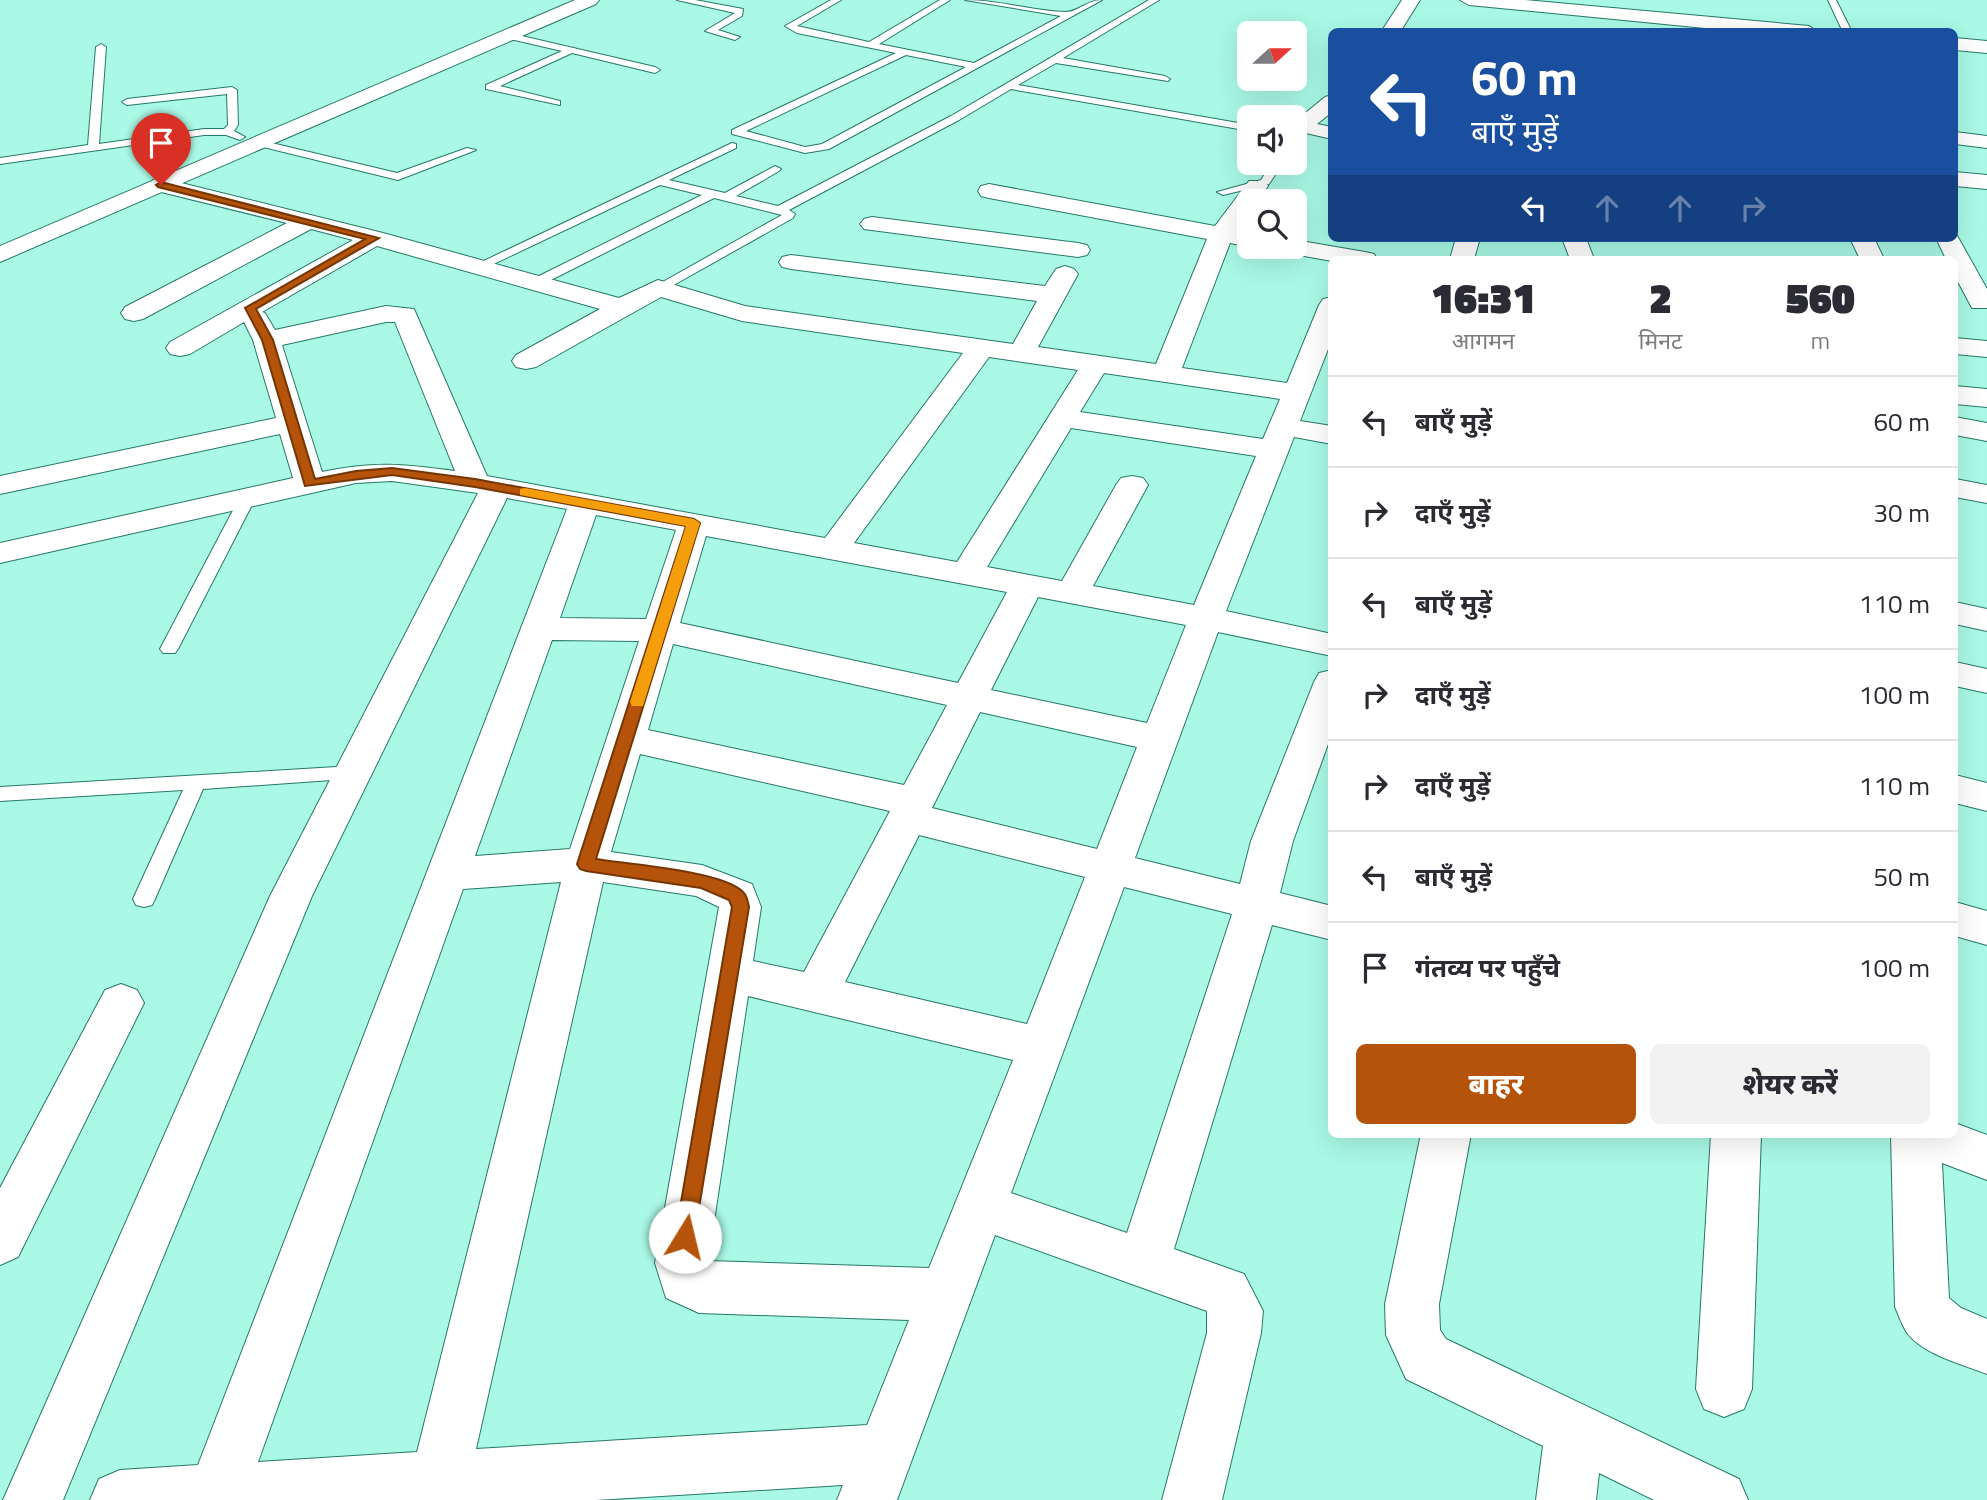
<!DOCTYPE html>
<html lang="hi">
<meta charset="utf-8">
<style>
body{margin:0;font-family:"Titillium Web","Noto Sans Devanagari",sans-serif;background:#f2f2f3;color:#2b2b33;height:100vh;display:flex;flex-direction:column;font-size:26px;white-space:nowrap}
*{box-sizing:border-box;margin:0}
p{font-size:23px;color:#7c7c81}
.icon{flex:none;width:38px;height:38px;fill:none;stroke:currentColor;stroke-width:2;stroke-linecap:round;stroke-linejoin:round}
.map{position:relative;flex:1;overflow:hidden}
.sheet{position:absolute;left:1328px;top:256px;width:630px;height:882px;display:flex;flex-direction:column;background:#fff;border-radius:10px;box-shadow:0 7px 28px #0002}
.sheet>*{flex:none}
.banner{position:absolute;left:1328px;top:28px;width:630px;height:214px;border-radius:10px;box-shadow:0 7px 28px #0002;background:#1a4fa0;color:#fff;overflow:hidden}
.needle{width:46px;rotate:69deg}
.tools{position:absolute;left:1237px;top:21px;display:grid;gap:14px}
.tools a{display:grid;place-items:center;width:70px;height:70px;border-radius:10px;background:#fff;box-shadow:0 7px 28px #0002;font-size:35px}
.pin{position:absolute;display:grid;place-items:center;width:60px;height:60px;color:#fff;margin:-72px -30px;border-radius:50% 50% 50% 0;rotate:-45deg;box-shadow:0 0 7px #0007}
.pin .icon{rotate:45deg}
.me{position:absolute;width:77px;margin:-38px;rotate:9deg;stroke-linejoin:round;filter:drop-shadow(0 0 5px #0008)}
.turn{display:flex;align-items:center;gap:24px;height:147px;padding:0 28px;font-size:32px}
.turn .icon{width:91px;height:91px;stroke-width:2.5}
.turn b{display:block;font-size:49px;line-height:60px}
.lanes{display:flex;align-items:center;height:66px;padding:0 28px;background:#0003;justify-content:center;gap:35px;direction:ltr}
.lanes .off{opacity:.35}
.eta{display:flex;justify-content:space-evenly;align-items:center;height:119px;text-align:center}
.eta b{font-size:42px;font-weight:800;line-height:49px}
.cta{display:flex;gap:14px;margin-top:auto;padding:14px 28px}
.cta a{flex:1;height:80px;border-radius:10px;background:#b45309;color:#fff;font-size:28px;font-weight:800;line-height:80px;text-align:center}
.cta a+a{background:#f2f2f3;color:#2b2b33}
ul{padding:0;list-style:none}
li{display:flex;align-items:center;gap:21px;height:91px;padding:0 28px;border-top:2px solid #e1e1e2}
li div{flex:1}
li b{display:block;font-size:26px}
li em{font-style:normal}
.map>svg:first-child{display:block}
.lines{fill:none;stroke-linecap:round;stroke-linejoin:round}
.service-casing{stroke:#257968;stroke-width:2}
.minor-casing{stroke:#257968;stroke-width:2}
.tertiary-casing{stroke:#257968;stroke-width:2}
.service{fill:#fff;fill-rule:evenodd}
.minor{fill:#fff;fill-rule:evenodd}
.tertiary{fill:#fff;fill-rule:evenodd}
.route{fill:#b45309;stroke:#753606;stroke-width:2}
.slow{fill:#f59e0b}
</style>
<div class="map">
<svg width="1987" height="1500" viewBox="0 0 1987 1500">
<rect width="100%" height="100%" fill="#a9f9e5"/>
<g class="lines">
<g class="service-casing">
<path id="service" d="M677 0H695L743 9 742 16 718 30 740 37 735 40 705 31 735 13Z
M831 0H841L797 26 869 42 940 0H950L879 44 974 63 1061 16 965 0C999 0 1032 11 1066 12 1078 12 1087 0 1102 0L829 149 805 153 732 134V130L896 53 797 33 785 26ZM906 55 966 67 822 144 805 147 746 131Z
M1149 0H1159L1063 58 1165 76 1170 79 1168 81 1056 63 1018 85 1250 125V131L1011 89 959 120 789 210 795 214 793 218 663 291H653L652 288 782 215 714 198 539 286H531V280L702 195 660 185 481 270 477 271 471 267 732 143 736 144V148L669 180 725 193 775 166 781 169 779 171 736 196 778 206 951 116Z
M1828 0H1836L1852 32H1843Z
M505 32 655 67 660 70 655 73 572 53 500 86 560 101V105L486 89V85L562 51 502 37V33Z
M101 44 106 47 99 144 204 129H224L228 125 227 94 127 105 122 102 127 99 232 87 237 90 238 125 234 131 245 137 240 140 226 135H204L0 164V158L88 145 96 47Z
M255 139 397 173 467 148 476 150 398 180 251 144V140Z
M1272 163H1283L1269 184 1223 195 1217 192 1261 180Z
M248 492 256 497 178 649 175 653H163L160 649 240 497Z
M353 766 360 768 363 773 360 778 203 789 155 899 152 905 144 907 136 905 133 899 183 790 0 801V787Z"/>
</g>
<g class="minor-casing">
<path id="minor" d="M1402 0H1420L1400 32H1381Z
M1460 0H1525L1809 26 1818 32H1746L1469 5Z
M1955 38 1987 41V53L1955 50Z
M1332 95V112L1317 124 1332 127V139L1297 131V120L1325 97Z
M1955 132 1987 136V148L1955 144Z
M1955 172 1987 175V189L1955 186Z
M161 178 383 233 619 298 658 280 745 306 1013 344 1037 301 791 269 782 267 779 262 782 257 791 255 1045 286 1056 269 1065 266 1074 269 1078 274 1038 347 1156 364 1207 239 989 198 981 196 978 191 981 186 989 184 1215 226 1249 181H1265L1268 186 1258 201H1250V212L1237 230 1250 233V247H1252H1250L1230 243 1182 368 1287 383 1319 305 1323 299 1332 297V339L1300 421 1332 426V444L1294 437 1226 611 1332 634V656L1218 632 1135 858 1240 884 1251 841 1314 682 1319 673 1332 670V733L1293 841 1280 893 1332 906V940L1272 925 1174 1249 1244 1274 1263 1311 1261 1333 1222 1500H1162L1207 1333V1311L995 1235 897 1500H837L843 1485 596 1500H90L99 1479 120 1470 198 1465 567 509 507 498 312 896 63 1500H3L270 896 478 493 392 481 356 483 0 563V543L293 478 280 434 0 494V476L276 418 253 340 244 322 190 354 180 356 170 354 166 348 170 342 353 240 311 229 143 319 134 321 125 319 121 313 125 307 287 223 153 190 150 185 153 180ZM377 246 600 309 516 355 512 361 516 367 526 369 536 367 661 297 742 321 963 353 825 538 487 476 414 309 386 306 275 330 265 313 262 312ZM386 322H395L455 471C404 464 373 461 322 472L282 345ZM989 357 1078 370 957 562 854 543ZM1104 373 1280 399 1263 439 1080 412ZM1071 428 1256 456 1194 605 1093 586 1148 485 1143 478 1132 476 1121 478 1116 485 1062 581 987 567ZM596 515 676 530 646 619 560 618ZM706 536 1007 592 958 683 680 623ZM1038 597 1186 625 1147 723 991 690ZM552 640 639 641 570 849 475 856ZM673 644 947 705 904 785 648 730ZM980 712 1137 747 1097 849 932 808ZM640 754 890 811 804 972 753 961 761 907 752 884 702 865 611 852ZM919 835 1085 877 1027 1024 845 982ZM561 882 417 1452 258 1462 463 889ZM603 882 696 896 719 907 655 1263 666 1298 699 1313 909 1320 867 1425 476 1449ZM1124 887 1232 914 1127 1233 1011 1193ZM748 996 1013 1060 929 1268 708 1261Z
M872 217 1078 243 1087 245 1090 250 1087 255 1078 257 864 229 860 224 864 219Z
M1955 232 1987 289V308H1972L1955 276V259H1946L1936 238H1955Z
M1456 238H1480L1474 259H1450Z
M1562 238H1586L1594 259H1570Z
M1850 238H1874L1884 259H1860Z
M1295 240 1365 252 1374 254 1377 259 1332 261 1282 252 1279 247H1295Z
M1955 338 1987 341V357L1955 354Z
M1955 386 1987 389V407L1955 404Z
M1955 417 1987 423V441L1955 435Z
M1955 479 1987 485V503L1955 497Z
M1955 602 1987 609V631L1955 624Z
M1955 662 1987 669V693L1955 686Z
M1955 775 1987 783V811L1955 803Z
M1955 902 1987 911V945L1955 936Z
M121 984 137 990 144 1003 18 1257 0 1265V1188L105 990Z
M1955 1123 1987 1135V1180L1942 1163 1949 1298 1961 1308 1987 1319V1374C1962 1364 1924 1355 1907 1333 1902 1325 1899 1316 1895 1307L1891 1134H1955Z
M1421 1134H1471L1439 1304 1440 1330 1446 1339 1739 1479 1748 1500H1654L1599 1473 1596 1500H1536L1543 1446 1406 1379 1386 1335 1385 1304Z
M1711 1134H1761L1752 1389 1744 1409 1724 1417 1704 1409 1696 1389Z"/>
</g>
<g class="tertiary-casing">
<path id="tertiary" d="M575 0H599L596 4 0 262V246Z"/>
</g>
<use href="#service" class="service"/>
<use href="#minor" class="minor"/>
<use href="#tertiary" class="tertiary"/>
</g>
<path class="route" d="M161 182 379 238 256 309 273 340 315 479 356 471 392 468 475 479 694 519 700 523 596 859C626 864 724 871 743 892 747 895 748 902 749 907L693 1244 685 1247 678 1244 675 1237 732 907 729 900 701 888 586 871 580 869 577 864 686 526 475 487 392 475 305 486 262 340 245 308 365 239 158 187 156 185Z"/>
<path class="slow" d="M525 488 694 519 700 523 643 706H632L630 702 686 526 520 495V489Z"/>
</svg>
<div class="tools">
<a><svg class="needle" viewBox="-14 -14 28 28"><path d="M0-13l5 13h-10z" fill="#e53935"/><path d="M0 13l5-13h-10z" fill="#7c7c81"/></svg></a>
<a><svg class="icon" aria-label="sound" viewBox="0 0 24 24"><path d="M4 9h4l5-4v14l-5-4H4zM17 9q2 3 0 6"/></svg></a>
<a><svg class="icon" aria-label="search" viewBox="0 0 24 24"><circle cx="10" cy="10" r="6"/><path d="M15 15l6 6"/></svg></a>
</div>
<div class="pin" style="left:161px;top:185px;background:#d93025"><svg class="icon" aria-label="arrive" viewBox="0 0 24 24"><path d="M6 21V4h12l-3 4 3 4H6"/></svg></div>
<svg class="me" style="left:685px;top:1237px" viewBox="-20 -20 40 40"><circle r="19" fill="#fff"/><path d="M0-13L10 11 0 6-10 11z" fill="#b45309"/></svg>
<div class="banner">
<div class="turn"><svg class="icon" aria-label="left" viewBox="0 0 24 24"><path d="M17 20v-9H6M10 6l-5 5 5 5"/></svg><div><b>60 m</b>बाएँ मुड़ें</div></div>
<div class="lanes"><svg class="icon" aria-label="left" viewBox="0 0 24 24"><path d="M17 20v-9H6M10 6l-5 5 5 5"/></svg><svg class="icon off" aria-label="ahead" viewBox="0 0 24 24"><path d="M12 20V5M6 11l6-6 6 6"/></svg><svg class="icon off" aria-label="ahead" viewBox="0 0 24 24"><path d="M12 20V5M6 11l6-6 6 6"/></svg><svg class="icon off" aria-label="right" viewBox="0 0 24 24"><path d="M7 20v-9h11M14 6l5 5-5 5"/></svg></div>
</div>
<section class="sheet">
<div class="eta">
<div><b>16:31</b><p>आगमन</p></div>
<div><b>2</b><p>मिनट</p></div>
<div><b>560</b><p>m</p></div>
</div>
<ul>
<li><svg class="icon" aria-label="left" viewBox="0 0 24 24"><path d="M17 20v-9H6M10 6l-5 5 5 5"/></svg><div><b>बाएँ मुड़ें</b></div><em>60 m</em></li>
<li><svg class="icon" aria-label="right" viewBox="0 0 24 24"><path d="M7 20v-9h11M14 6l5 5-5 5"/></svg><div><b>दाएँ मुड़ें</b></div><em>30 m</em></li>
<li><svg class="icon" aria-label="left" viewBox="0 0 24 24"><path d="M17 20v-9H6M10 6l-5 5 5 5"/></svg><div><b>बाएँ मुड़ें</b></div><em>110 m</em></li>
<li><svg class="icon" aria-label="right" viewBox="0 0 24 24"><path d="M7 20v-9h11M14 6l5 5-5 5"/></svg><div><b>दाएँ मुड़ें</b></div><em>100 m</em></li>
<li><svg class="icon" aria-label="right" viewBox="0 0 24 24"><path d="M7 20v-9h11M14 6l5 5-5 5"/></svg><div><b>दाएँ मुड़ें</b></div><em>110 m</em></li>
<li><svg class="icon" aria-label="left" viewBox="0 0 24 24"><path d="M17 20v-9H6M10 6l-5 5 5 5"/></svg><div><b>बाएँ मुड़ें</b></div><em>50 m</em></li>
<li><svg class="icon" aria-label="arrive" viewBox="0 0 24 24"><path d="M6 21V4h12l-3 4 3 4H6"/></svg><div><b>गंतव्य पर पहुँचे</b></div><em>100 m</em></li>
</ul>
<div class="cta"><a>बाहर</a><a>शेयर करें</a></div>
</section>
</div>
